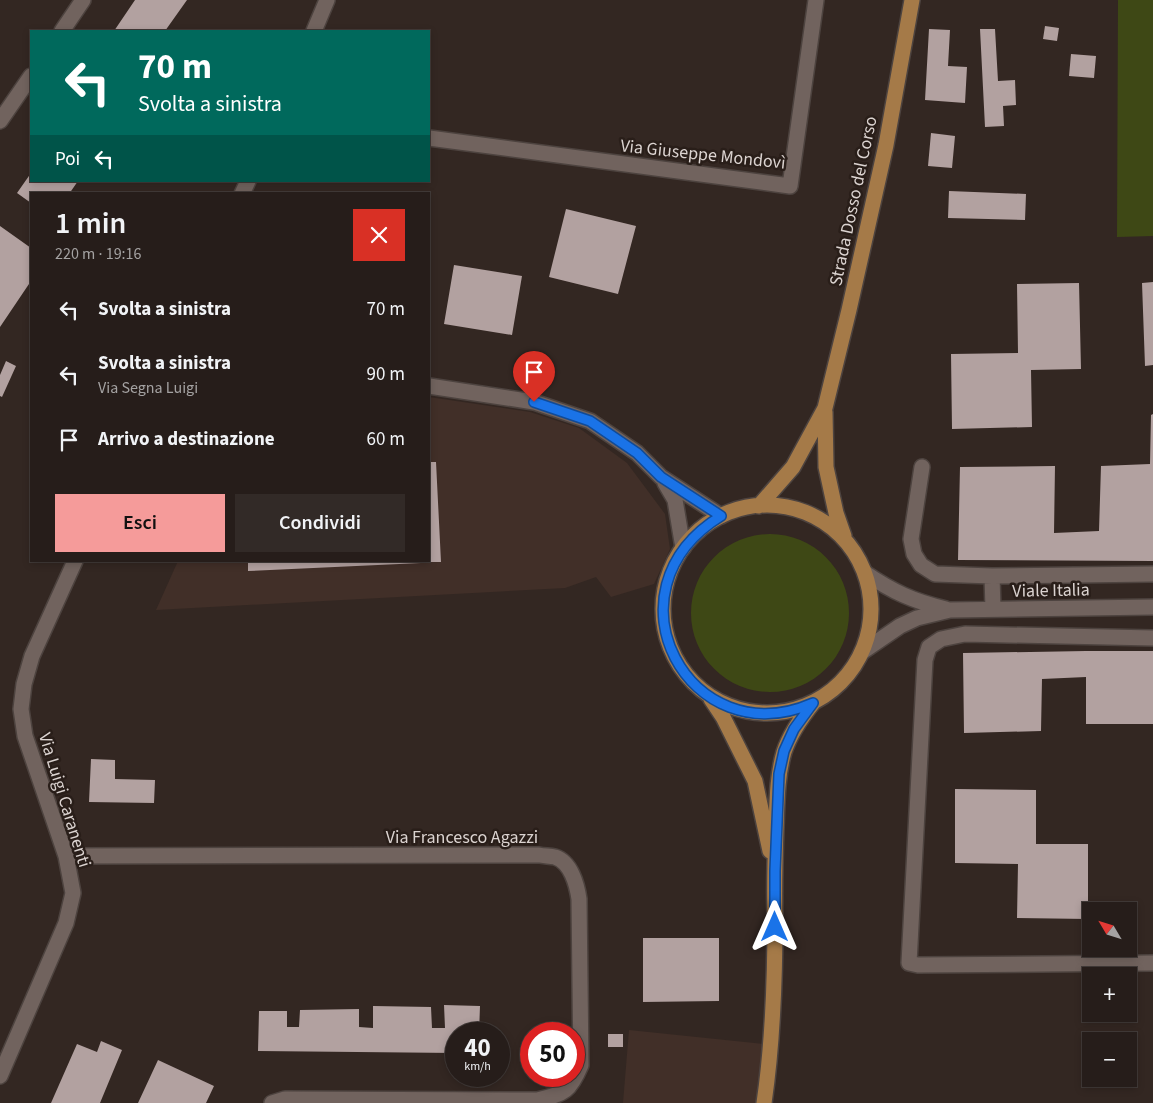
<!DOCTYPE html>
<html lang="it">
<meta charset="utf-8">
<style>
body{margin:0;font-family:"Source Sans 3",sans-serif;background:#322a27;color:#f1f3f6;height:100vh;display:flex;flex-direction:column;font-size:19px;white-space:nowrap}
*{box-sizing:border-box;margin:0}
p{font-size:16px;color:#a4a2a2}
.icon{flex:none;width:28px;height:28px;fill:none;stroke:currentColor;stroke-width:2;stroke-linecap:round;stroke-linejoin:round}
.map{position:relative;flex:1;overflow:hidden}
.panel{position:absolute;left:30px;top:192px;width:400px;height:370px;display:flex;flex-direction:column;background:#261d1a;border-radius:0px;box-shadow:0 2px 8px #0003,0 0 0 1px #423b39}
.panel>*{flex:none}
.guide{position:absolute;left:30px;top:30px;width:400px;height:152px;border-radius:0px;box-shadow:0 2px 8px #0003,0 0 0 1px #423b39;background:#00695c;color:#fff;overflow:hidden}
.needle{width:32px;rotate:308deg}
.tools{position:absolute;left:1082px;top:902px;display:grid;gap:10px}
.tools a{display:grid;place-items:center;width:55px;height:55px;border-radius:0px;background:#261d1a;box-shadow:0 2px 8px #0003,0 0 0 1px #423b39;font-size:25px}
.speed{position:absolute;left:445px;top:1022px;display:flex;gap:10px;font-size:25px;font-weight:700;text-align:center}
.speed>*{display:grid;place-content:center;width:65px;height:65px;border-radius:50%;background:#261d1a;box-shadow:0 2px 8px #0003,0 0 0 1px #423b39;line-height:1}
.speed small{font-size:12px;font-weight:400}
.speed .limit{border:8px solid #d22;background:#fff;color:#111}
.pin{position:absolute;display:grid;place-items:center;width:42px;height:42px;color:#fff;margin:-51px -21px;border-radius:50% 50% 50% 0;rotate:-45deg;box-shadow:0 0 5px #0007}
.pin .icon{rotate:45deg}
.me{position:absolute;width:55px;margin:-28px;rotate:0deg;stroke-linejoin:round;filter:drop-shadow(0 0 4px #0008)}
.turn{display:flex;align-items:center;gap:18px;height:105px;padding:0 25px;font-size:22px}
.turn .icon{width:65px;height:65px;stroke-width:2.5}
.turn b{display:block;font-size:35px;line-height:42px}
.then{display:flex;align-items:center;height:48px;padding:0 25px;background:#0003;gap:10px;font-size:19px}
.round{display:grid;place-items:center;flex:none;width:52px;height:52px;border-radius:0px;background:#322a27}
.head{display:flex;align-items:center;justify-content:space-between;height:85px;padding:0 25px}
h1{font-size:30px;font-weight:600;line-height:38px}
.action{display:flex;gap:10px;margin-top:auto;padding:10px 25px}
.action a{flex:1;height:58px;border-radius:0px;background:#f59b9a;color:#111;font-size:20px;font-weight:600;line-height:58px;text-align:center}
.action a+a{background:#322a27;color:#f1f3f6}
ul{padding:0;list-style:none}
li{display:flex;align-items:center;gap:15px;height:65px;padding:0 25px}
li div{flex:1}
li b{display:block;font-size:19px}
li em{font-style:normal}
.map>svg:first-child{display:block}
.built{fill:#412f28}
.green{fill:#3e4815}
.building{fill:#b2a1a0}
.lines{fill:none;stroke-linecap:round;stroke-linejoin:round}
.minor-casing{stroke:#4d433f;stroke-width:18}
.major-casing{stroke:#4d433f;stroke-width:18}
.minor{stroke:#71635e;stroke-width:15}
.major{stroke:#a57a48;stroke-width:15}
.route-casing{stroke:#114b97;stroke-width:12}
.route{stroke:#1a73e8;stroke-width:9}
.labels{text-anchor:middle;stroke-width:5;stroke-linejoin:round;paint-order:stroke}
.street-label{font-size:18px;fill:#dbd3d0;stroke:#291e19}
</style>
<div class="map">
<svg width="1153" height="1103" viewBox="0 0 1153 1103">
<rect width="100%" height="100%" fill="#332722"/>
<path class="built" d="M429 397 530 412 579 428 627 463 665 514 670 549 654 584 611 597 596 577 565 588 156 610 178 561H429Z
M629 1030 764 1044 758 1103H623Z"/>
<path class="green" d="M1118 0H1153V236L1117 237Z
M691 613a79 79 0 1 1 158 0a79 79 0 1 1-158 0Z"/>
<path class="building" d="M135 0H187L165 31H114Z
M1045 26 1059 28 1057 41 1043 39Z
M929 29 950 30 948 66 967 67 965 103 925 100Z
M980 29H995L998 81 1015 80 1016 105 1003 106 1004 126 985 127Z
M1071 54 1096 56 1094 78 1069 76Z
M931 133 955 136 952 168 928 166Z
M31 173V181H78L69 194H31V203L17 193Z
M949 191 1026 194 1025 220 948 218Z
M566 209 636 226 618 294 549 277Z
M0 226 31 248V281L0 327Z
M454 265 522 276 512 335 444 324Z
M1153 282V365L1145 366 1142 283Z
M1079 283 1081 369 1031 370 1032 427 952 429 951 354 1018 353 1017 284Z
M6 361 16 366 2 397 0 396V375Z
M1153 414V561L958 560 960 467 1055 466 1054 533 1099 531 1101 466 1150 464 1151 415Z
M429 462H436L441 562H429Z
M248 561H421V563L248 571Z
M1086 651H1153V724H1086V677L1042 679 1041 731 964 733 963 653Z
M91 759 115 760V779L155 780 154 803 89 802Z
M955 789 1036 790V844H1088V919L1017 918 1018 864 955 863Z
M643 938H719V1001L643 1002Z
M444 1005 480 1006 479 1034H456V1053L258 1051 259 1011H287V1027H299L300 1010 359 1009V1027L373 1028V1006L431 1007 432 1028H445Z
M608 1034H623V1047H608Z
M101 1041 122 1050 100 1103H51L77 1044 97 1052Z
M158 1060 214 1086 206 1103H138Z"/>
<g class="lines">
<g class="minor-casing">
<path id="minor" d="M62 31 83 0
M314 31 327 0
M0 121 31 76
M429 138 790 186 816 0
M242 194 248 181
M429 386 534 402 590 421 637 453 661 477 721 516
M922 467 911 539 914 554 921 565 935 574 992 576 1153 574
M665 483 675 500 683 548
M865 573C893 592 913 601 946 609
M992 576 993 609
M1153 638 965 634 941 639 929 647 925 660 909 963 918 965 1153 963
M862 652 900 626 917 618 950 610 1153 607
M66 856 539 855C544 856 550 856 555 857 571 862 577 885 579 899L581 1065C570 1091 565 1094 537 1100L285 1099 272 1103
M0 1076 66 923 73 893 66 856 25 736 21 709 24 684 32 656 75 561"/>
</g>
<g class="major-casing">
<path id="major" d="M825 412 826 467 836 513 844 536
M663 609a104 104 0 1 1 208 0a104 104 0 1 1-208 0Z
M759 506 793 467 825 408 849 310 886 145 912 0
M711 699 723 717 755 781 770 851
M764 1103C773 1042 775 980 775 918 774 888 775 857 776 827 777 802 777 776 784 752 790 734 801 718 813 703"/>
</g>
<use href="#minor" class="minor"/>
<use href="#major" class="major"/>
</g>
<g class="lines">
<g class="route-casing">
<path id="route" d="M534 402 590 421 637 453 661 477 721 516C599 591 690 757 813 703L794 729 784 751 779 774 775 871V927"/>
</g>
<use href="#route" class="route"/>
</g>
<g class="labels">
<g class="street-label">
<text transform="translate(703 154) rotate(6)" y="6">Via Giuseppe Mondovì</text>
<text transform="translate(853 201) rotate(-78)" y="6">Strada Dosso del Corso</text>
<text transform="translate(1051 590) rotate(-1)" y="6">Viale Italia</text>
<text transform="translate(65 800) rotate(73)" y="6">Via Luigi Caranenti</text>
<text x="462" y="843">Via Francesco Agazzi</text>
</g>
</g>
</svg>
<div class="tools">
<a><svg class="needle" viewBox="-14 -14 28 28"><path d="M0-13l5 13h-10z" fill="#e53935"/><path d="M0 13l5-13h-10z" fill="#a4a2a2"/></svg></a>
<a>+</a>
<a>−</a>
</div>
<div class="speed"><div>40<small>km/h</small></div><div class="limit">50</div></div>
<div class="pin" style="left:534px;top:402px;background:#d93025"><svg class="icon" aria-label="arrive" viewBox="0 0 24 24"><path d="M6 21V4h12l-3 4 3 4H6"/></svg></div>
<svg class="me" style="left:775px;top:927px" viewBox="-20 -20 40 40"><path d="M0-17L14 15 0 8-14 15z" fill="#1a73e8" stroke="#fff" stroke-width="4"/></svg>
<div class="guide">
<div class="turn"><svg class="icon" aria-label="left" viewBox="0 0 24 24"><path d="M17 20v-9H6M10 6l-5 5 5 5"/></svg><div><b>70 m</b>Svolta a sinistra</div></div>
<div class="then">Poi<svg class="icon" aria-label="left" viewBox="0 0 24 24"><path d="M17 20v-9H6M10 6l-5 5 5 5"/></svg></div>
</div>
<section class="panel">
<div class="head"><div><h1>1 min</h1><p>220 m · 19:16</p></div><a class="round" style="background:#d93025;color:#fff"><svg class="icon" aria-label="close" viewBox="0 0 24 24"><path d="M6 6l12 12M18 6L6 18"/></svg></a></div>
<ul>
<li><svg class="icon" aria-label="left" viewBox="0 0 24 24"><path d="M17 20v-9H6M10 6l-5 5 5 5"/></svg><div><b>Svolta a sinistra</b></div><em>70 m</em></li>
<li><svg class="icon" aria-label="left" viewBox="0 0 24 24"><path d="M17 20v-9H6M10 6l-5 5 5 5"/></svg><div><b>Svolta a sinistra</b><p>Via Segna Luigi</p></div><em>90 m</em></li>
<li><svg class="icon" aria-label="arrive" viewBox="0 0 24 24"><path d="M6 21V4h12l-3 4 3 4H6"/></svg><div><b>Arrivo a destinazione</b></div><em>60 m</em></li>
</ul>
<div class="action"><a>Esci</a><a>Condividi</a></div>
</section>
</div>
